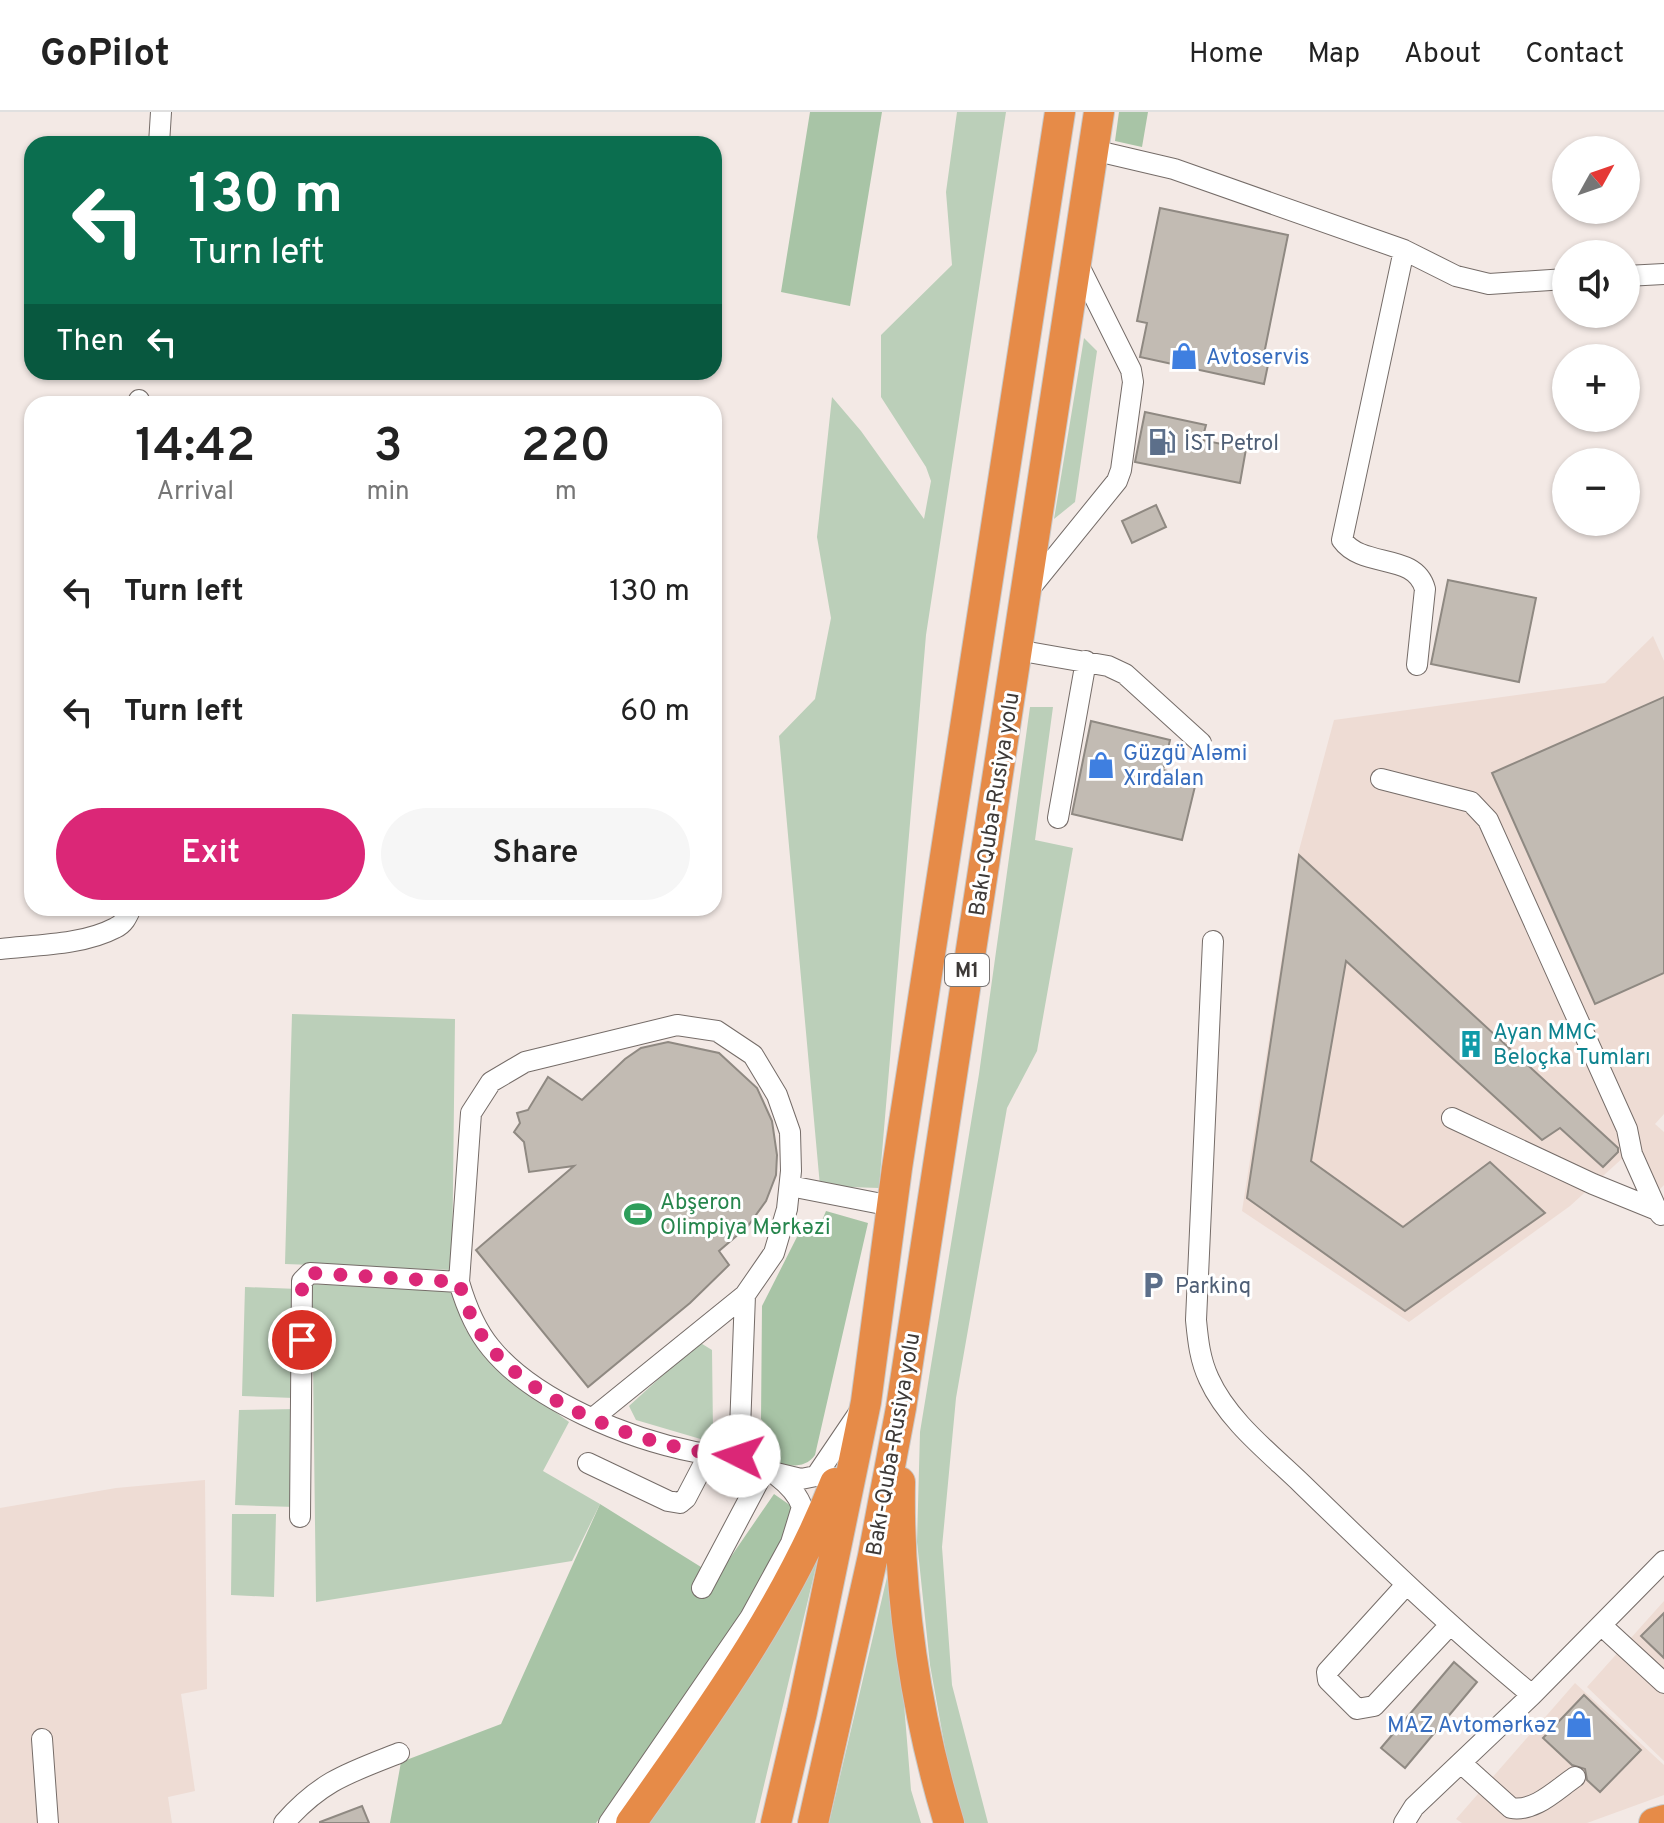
<!DOCTYPE html>
<meta charset="utf-8">
<style>
body{margin:0;font-family:Overpass,sans-serif;background:#f6f6f6;color:#222;height:100vh;display:flex;flex-direction:column;font-size:30px;white-space:nowrap}
*{box-sizing:border-box;margin:0}
p{font-size:26px;color:#767676}
.icon{flex:none;width:44px;height:44px;fill:none;stroke:currentColor;stroke-width:2;stroke-linecap:round;stroke-linejoin:round}
.map{position:relative;flex:1;overflow:hidden}
.side{position:absolute;left:24px;top:284px;width:698px;height:520px;display:flex;flex-direction:column;background:#fff;border-radius:24px;box-shadow:0 2px 6px #0004}
.side>*{flex:none}
.banner{position:absolute;left:24px;top:24px;width:698px;height:244px;border-radius:24px;box-shadow:0 2px 6px #0004;background:#0b6e4f;color:#fff;overflow:hidden}
.needle{width:52px;rotate:50deg}
.tools{position:absolute;left:1552px;top:24px;display:grid;gap:16px}
.tools a{display:grid;place-items:center;width:88px;height:88px;border-radius:50%;background:#fff;box-shadow:0 2px 6px #0004;font-size:40px}
.pin{position:absolute;display:grid;place-items:center;width:68px;height:68px;color:#fff;margin:-34px;border:4px solid #fff;border-radius:50%;box-shadow:0 2px 8px #0007}
.me{position:absolute;width:88px;margin:-44px;rotate:274deg;stroke-linejoin:round;filter:drop-shadow(0 0 6px #0008)}
.turn{display:flex;align-items:center;gap:28px;height:168px;padding:0 32px;font-size:36px}
.turn .icon{width:104px;height:104px;stroke-width:2.5}
.turn b{display:block;font-size:56px;line-height:68px}
.then{display:flex;align-items:center;height:76px;padding:0 32px;background:#0003;gap:16px;font-size:30px}
.eta{display:flex;justify-content:space-evenly;align-items:center;height:136px;text-align:center}
.eta b{font-size:48px;font-weight:600;line-height:56px}
.action{display:flex;gap:16px;margin-top:auto;padding:16px 32px}
.action a{flex:1;height:92px;border-radius:48px;background:#db2777;color:#fff;font-size:32px;font-weight:600;line-height:92px;text-align:center}
.action a+a{background:#f6f6f6;color:#222}
ul{padding:0;list-style:none}
li{display:flex;align-items:center;gap:24px;height:120px;padding:0 32px}
li div{flex:1}
li b{display:block;font-size:30px}
li em{font-style:normal}
header{display:flex;align-items:center;gap:48px;box-sizing:border-box;height:112px;padding:0 40px;background:#fff;border-bottom:2px solid #e0e0e0}
header strong{font-size:38px}
nav{display:flex;gap:44px;margin-inline-start:auto;font-size:28px}
.map>svg:first-child{display:block}
.built{fill:#eedcd4}
.green{fill:#bbcfb9}
.forest{fill:#a8c4a6}
.building{fill:#c2bbb3;stroke:#8f8982;stroke-width:2}
.lines{fill:none;stroke-linecap:round;stroke-linejoin:round}
.minor-casing{stroke:#756c68;stroke-width:22}
.highway-casing{stroke:#c9c8c7;stroke-width:32}
.minor{stroke:#fff;stroke-width:20}
.highway{stroke:#e68b48;stroke-width:30}
.route{stroke:#db2777;stroke-width:14;stroke-dasharray:0 25.2}
.labels{text-anchor:middle;stroke-width:6;stroke-linejoin:round;paint-order:stroke}
.shield{fill:#fff;stroke:#787574;stroke-width:2}
.shield-label{font-size:20px;font-weight:bold;fill:#3e3a38}
.shop-label{font-size:22px;fill:#366cbe;stroke:#fff;text-anchor:start}
.service-label{font-size:22px;fill:#4e5e75;stroke:#fff;text-anchor:start}
.street-label{font-size:22px;fill:#3e3a38;stroke:#fff}
.culture-label{font-size:22px;fill:#0d838f;stroke:#fff;text-anchor:start}
.leisure-label{font-size:22px;fill:#27864d;stroke:#fff;text-anchor:start}
</style>
<header>
<strong>GoPilot</strong>
<nav><a>Home</a><a>Map</a><a>About</a><a>Contact</a></nav>
</header>
<div class="map">
<svg width="1664" height="1711" viewBox="0 0 1664 1711">
<rect width="100%" height="100%" fill="#f3e9e5"/>
<path class="built" d="M1653 524 1664 549V1002L1655 1012 1664 1020V1073L1660 1077 1626 1043 1570 1094 1409 1210 1242 1099 1298 742 1334 608 1605 571Z
M205 1368 207 1577 181 1582 195 1679 168 1685 172 1711H0V1396L116 1376Z
M1664 1489V1649L1587 1575Z
M1575 1571 1664 1653V1683L1587 1711H1462L1456 1707Z"/>
<path class="green" d="M957 0H1006L926 523 879 1076 820 1074 779 624 815 587 831 506 817 425 832 285 861 319 924 407 931 369 926 355 881 285V223L952 153 946 80Z
M1084 226 1097 239 1075 390 1054 407Z
M1030 595H1053L1035 728 1073 736 1037 939 1007 996 956 1286 942 1435 952 1573 988 1711H963L949 1658 930 1553 917 1430 920 1320 979 962Z
M292 902 455 907 452 1158 285 1152Z
M312 1172 451 1179 466 1218 501 1260 569 1310 543 1359 600 1392 572 1449 316 1490Z
M245 1175 298 1177 294 1286 242 1284Z
M699 1230 712 1238 713 1320 704 1328 636 1308 629 1294Z
M298 1297 295 1395 235 1393 239 1298Z
M232 1402H276L274 1485 231 1483Z
M892 1444 911 1678 921 1711H829Z
M818 1446 755 1711H641Z"/>
<path class="forest" d="M810 0H882L850 194 781 180Z
M1119 0H1148L1142 35 1115 29Z
M826 1099 868 1111 815 1343C803 1361 777 1351 759 1349L775 1325 761 1307 762 1194 801 1117 821 1111Z
M774 1382 797 1398 761 1472 723 1531 596 1711H390L401 1650 501 1612 600 1392 717 1465Z"/>
<path class="building" d="M1160 96 1288 123 1263 247 1269 248 1264 272 1140 245 1147 211 1137 209Z
M1145 300 1206 313 1202 328 1246 337 1240 371 1135 350Z
M1156 393 1166 415 1132 431 1122 409Z
M1448 468 1536 486 1519 570 1431 552Z
M1664 585V861L1595 892 1492 661Z
M1091 609 1170 628 1163 658 1197 666 1182 728 1072 702Z
M1299 743 1618 1036V1040L1603 1055 1560 1016 1542 1028 1346 849 1311 1049 1403 1115 1490 1050 1545 1101 1405 1199 1247 1086Z
M668 930 719 941 757 976 772 1009 777 1043 776 1063 766 1089 748 1114 719 1139 729 1153 690 1191 588 1275 476 1138 574 1054 529 1060 524 1030 514 1020 520 1011 517 1001 528 998 548 965 582 988 625 947 641 936Z
M722 1368a12 12 0 1 1 24 0a12 12 0 1 1-24 0Z
M1664 1501V1546L1641 1524Z
M1454 1550 1477 1570 1405 1656 1381 1636Z
M1584 1583 1641 1638 1600 1680 1587 1668 1585 1657 1572 1653 1543 1626Z
M362 1694 369 1711H320V1710Z"/>
<g class="lines">
<g class="minor-casing">
<path id="minor" d="M159 32 161 0
M1093 38 1174 57 1404 138 1456 164 1489 172 1566 167
M1404 138 1342 428C1363 457 1415 440 1425 477L1417 553
M1626 164 1664 162
M139 292V288
M1027 480 1117 369 1121 358 1133 270 1131 258 1076 148
M1017 538 1108 554 1125 562 1201 631
M1381 667 1471 690 1488 708 1627 1017 1632 1042 1657 1098
M1058 706 1086 549
M1213 829 1196 1208C1198 1229 1200 1248 1209 1267 1228 1309 1270 1341 1302 1372 1377 1445 1451 1516 1532 1583
M0 837C36 833 83 833 115 816 124 812 127 805 131 796
M1452 1006 1593 1072 1657 1098 1661 1103
M790 1074 892 1094
M593 1306 745 1183 774 1141 787 1097 791 1059 790 1020 777 983 753 943 717 919 677 913 525 950 491 970 471 1001 459 1170C466 1194 475 1217 491 1236 534 1289 629 1327 695 1340 709 1343 724 1341 738 1344 761 1349 795 1373 802 1395L791 1431 750 1506 609 1711
M739 1344 745 1183
M588 1351 668 1389 680 1391 686 1386 709 1342
M776 1361 801 1367 816 1364 858 1302
M300 1405 302 1169 310 1161 459 1170
M1406 1473 1327 1560 1328 1568 1357 1597 1374 1594 1449 1514
M702 1476 765 1357
M1601 1513 1664 1571
M42 1627 48 1711
M1461 1651 1511 1696C1535 1700 1556 1678 1575 1665
M284 1711C321 1669 348 1661 399 1641
M1404 1711 1414 1695 1532 1583 1664 1449"/>
</g>
<g class="highway-casing">
<path id="highway" d="M900 1370C898 1484 916 1602 949 1711
M631 1711C707 1603 787 1494 835 1371
M776 1711 802 1600 866 1290 897 1056 1060 0
M813 1711 873 1444 901 1296 1099 0
M1654 1711 1664 1708"/>
</g>
<use href="#minor" class="minor"/>
<use href="#highway" class="highway"/>
</g>
<g class="lines">
<path class="route" d="M302 1228V1169L310 1161 459 1170C466 1194 475 1217 491 1236 543 1299 660 1340 739 1344"/>
</g>
<defs>
<g id="shop-bare" transform="scale(2.16)"><path d="M-5-2.5h2.3a2.7 3.5 0 0 1 5.4 0H5L5.5 6h-11ZM-1.5-2.5h3a1.5 2.3 0 0 0-3 0Z" fill="#3f7fe0" stroke="#fff" stroke-width="2.5" paint-order="stroke"/></g>
<g id="fuel-bare" transform="scale(2.16)"><path d="M-5.5-6h7V0h2V4h1.3V-2.5L3-4.5l.8-.8L6-3V5H2.5V1h-1V6h-7ZM-4.2-4.7v3.2H.2V-4.7Z" fill="#5c6f8a" stroke="#fff" stroke-width="2.5" paint-order="stroke"/></g>
<g id="building-bare" transform="scale(2.16)"><path d="M-4-6H4V6H1V3H-1V6H-4ZM-2.5-4.3h1.7v1.8h-1.7ZM.8-4.3h1.7v1.8H.8ZM-2.5-1h1.7V.8h-1.7ZM.8-1h1.7V.8H.8Z" fill="#0f9aa8" stroke="#fff" stroke-width="2.5" paint-order="stroke"/></g>
<g id="stadium-bare" transform="scale(2.16)"><path d="M0-5a6.5 5 0 1 0 0 10a6.5 5 0 1 0 0-10ZM-3.5-1.8h7v3.6h-7Z" fill="#2e9e5b" stroke="#fff" stroke-width="2.5" paint-order="stroke"/></g>
<g id="parking-bare" transform="scale(2.16)"><path d="M-3.5-5.5H1a3.5 3.5 0 0 1 0 7H-1V5.5H-3.5ZM-1-3.4V-.6H.8a1.4 1.4 0 0 0 0-2.8Z" fill="#5c6f8a" stroke="#fff" stroke-width="2.5" paint-order="stroke"/></g>
</defs>
<g fill-rule="evenodd">
<use href="#shop-bare" x="1184" y="244"/>
<use href="#fuel-bare" x="1162" y="330"/>
<use href="#shop-bare" x="1101" y="653"/>
<use href="#building-bare" x="1471" y="932"/>
<use href="#stadium-bare" x="638" y="1102"/>
<use href="#parking-bare" x="1153" y="1173"/>
<use href="#shop-bare" x="1579" y="1612"/>
</g>
<g class="labels">
<rect class="shield" x="945" y="842" width="44" height="32" rx="6"/>
<g class="shield-label">
<text x="967" y="865">M1</text>
</g>
<g class="shop-label">
<text x="1206" y="252">Avtoservis</text>
<text x="1123" y="648">Güzgü Aləmi<tspan x="1123" dy="25">Xırdalan</tspan></text>
<text x="1557" y="1620" text-anchor="end">MAZ Avtomərkəz</text>
</g>
<g class="service-label">
<text x="1184" y="338">İST Petrol</text>
<text x="1175" y="1181">Parkinq</text>
</g>
<g class="street-label">
<text transform="translate(993 692) rotate(-81)" y="8">Bakı-Quba-Rusiya yolu</text>
<text transform="translate(892 1332) rotate(-80)" y="8">Bakı-Quba-Rusiya yolu</text>
</g>
<g class="culture-label">
<text x="1493" y="927">Ayan MMC<tspan x="1493" dy="25">Beloçka Tumları</tspan></text>
</g>
<g class="leisure-label">
<text x="660" y="1097">Abşeron<tspan x="660" dy="25">Olimpiya Mərkəzi</tspan></text>
</g>
</g>
</svg>
<div class="tools">
<a><svg class="needle" viewBox="-14 -14 28 28"><path d="M0-13l5 13h-10z" fill="#e53935"/><path d="M0 13l5-13h-10z" fill="#767676"/></svg></a>
<a><svg class="icon" aria-label="sound" viewBox="0 0 24 24"><path d="M4 9h4l5-4v14l-5-4H4zM17 9q2 3 0 6"/></svg></a>
<a>+</a>
<a>−</a>
</div>
<div class="pin" style="left:302px;top:1228px;background:#d93025"><svg class="icon" aria-label="arrive" viewBox="0 0 24 24"><path d="M6 21V4h12l-3 4 3 4H6"/></svg></div>
<svg class="me" style="left:739px;top:1344px" viewBox="-20 -20 40 40"><circle r="19" fill="#fff"/><path d="M0-13L10 11 0 6-10 11z" fill="#db2777"/></svg>
<div class="banner">
<div class="turn"><svg class="icon" aria-label="left" viewBox="0 0 24 24"><path d="M17 20v-9H6M10 6l-5 5 5 5"/></svg><div><b>130 m</b>Turn left</div></div>
<div class="then">Then<svg class="icon" aria-label="left" viewBox="0 0 24 24"><path d="M17 20v-9H6M10 6l-5 5 5 5"/></svg></div>
</div>
<section class="side">
<div class="eta">
<div><b>14:42</b><p>Arrival</p></div>
<div><b>3</b><p>min</p></div>
<div><b>220</b><p>m</p></div>
</div>
<ul>
<li><svg class="icon" aria-label="left" viewBox="0 0 24 24"><path d="M17 20v-9H6M10 6l-5 5 5 5"/></svg><div><b>Turn left</b></div><em>130 m</em></li>
<li><svg class="icon" aria-label="left" viewBox="0 0 24 24"><path d="M17 20v-9H6M10 6l-5 5 5 5"/></svg><div><b>Turn left</b></div><em>60 m</em></li>
</ul>
<div class="action"><a>Exit</a><a>Share</a></div>
</section>
</div>
